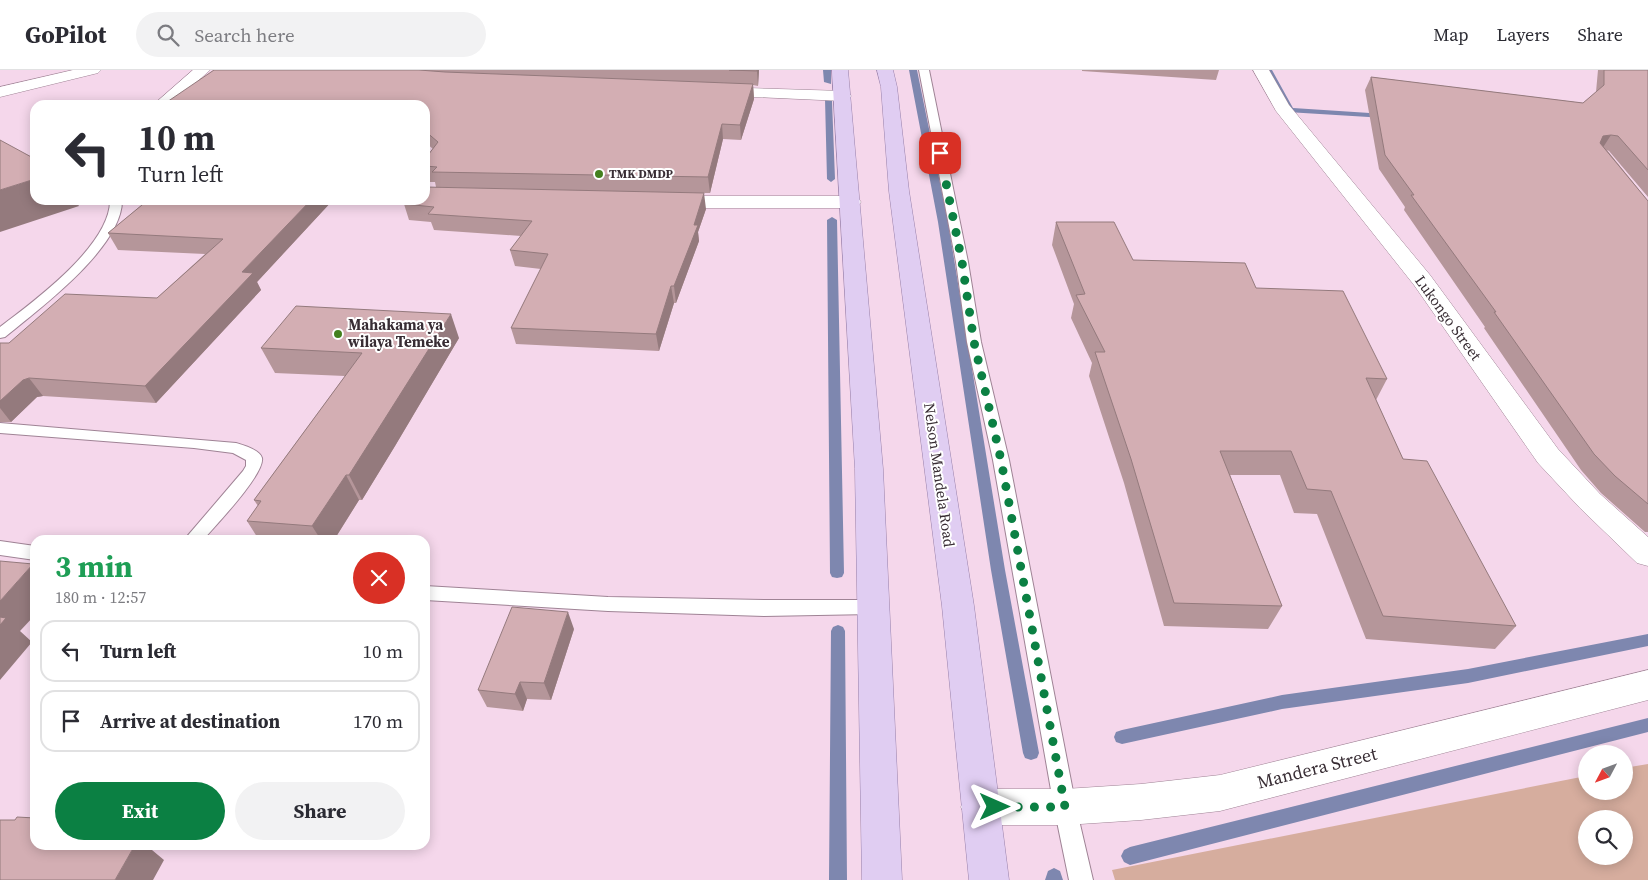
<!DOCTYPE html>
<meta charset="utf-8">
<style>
body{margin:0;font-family:"Source Serif 4",serif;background:#f2f2f3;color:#2b2b33;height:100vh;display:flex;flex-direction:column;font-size:19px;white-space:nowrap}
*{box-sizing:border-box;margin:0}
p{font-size:16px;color:#7c7c81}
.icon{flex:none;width:28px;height:28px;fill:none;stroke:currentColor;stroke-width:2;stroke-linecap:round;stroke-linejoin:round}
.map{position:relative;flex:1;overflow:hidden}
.panel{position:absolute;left:30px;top:465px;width:400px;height:315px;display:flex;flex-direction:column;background:#fff;border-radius:15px;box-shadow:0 2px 12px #0003}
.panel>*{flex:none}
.hud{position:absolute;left:30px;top:30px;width:400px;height:105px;border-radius:15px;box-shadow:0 2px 12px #0003;background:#fff;color:#2b2b33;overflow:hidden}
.needle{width:32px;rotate:229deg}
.buttons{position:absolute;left:1578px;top:675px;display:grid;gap:10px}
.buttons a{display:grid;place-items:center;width:55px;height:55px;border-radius:50%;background:#fff;box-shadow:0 2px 12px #0003;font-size:25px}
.pin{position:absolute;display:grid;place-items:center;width:42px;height:42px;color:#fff;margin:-21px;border-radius:10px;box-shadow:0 2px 8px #0006}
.me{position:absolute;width:55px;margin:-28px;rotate:90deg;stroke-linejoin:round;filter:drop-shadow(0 0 4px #0008)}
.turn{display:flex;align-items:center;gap:18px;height:105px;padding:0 25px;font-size:22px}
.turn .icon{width:65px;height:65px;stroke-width:2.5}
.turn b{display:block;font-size:35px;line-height:42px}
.round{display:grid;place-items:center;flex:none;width:52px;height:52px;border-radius:26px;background:#f2f2f3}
.headline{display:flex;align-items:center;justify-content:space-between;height:85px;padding:0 25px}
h1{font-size:30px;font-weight:700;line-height:38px;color:#1e9e55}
.cta{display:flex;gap:10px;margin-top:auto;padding:10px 25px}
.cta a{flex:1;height:58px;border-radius:30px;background:#0b8043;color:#fff;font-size:20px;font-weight:700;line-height:58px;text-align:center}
.cta a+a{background:#f2f2f3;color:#2b2b33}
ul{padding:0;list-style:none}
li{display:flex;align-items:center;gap:15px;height:62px;margin:0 10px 8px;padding:0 15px;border:2px solid #e1e1e2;border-radius:15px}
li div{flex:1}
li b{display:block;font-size:19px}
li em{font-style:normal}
header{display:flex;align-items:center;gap:30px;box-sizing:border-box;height:70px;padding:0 25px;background:#fff;border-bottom:1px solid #e1e1e2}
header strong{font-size:24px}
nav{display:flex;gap:28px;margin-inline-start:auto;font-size:18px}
.search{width:350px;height:45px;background:#f2f2f3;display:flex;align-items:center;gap:12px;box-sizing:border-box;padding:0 18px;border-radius:28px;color:#7c7c81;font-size:19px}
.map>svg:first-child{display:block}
.green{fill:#d6ad9e;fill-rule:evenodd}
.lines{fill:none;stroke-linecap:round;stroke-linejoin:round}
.stream{fill:#7e87af;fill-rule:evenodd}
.service-casing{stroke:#9f8395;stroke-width:2}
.minor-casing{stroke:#9f8395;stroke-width:1}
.tertiary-casing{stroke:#9f8395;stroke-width:1}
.primary-casing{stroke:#9880aa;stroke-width:1}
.service{fill:#fff;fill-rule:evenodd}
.minor{fill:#fff;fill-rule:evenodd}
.tertiary{fill:#fff;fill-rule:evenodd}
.primary{fill:#e0cdf2;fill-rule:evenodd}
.wall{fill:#b5969a}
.shaded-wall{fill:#947a7d}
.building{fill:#d3aeb3;stroke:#947a7d}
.route{stroke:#0b8043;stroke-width:9;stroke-dasharray:0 16.2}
.poi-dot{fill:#43801e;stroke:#fff;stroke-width:2}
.labels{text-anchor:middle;stroke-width:4;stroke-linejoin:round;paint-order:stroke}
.far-poi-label{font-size:12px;font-weight:bold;fill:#382d34;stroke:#fff;text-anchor:start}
.street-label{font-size:15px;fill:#382d34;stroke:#fff}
.poi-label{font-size:15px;font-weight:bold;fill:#382d34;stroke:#fff;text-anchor:start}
.near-street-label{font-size:18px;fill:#382d34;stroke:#fff}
</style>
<header>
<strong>GoPilot</strong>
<div class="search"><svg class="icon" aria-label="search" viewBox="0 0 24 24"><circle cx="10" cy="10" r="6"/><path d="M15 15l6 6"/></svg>Search here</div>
<nav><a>Map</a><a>Layers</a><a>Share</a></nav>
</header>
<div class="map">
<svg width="1648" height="810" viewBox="0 0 1648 810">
<rect width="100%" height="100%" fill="#f5d7eb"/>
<path class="green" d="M1648 694V810H1115L1112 800 1586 706V721H1624V698ZM1586 749H1624V786H1586Z"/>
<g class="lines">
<path class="stream" d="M823 0H831V14L824 12Z
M909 0H917L948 152 1005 500 1039 683 1037 688 1031 690 1025 688 1023 683 991 500 938 152Z
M1264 0H1272L1293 38 1385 44 1389 46 1385 48 1287 42Z
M825 29 832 31 835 109 831 112 827 109Z
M832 147 837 150 844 503 842 507 837 508 832 507 830 503 827 150Z
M838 555 843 557 845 561 847 810H829L831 561 833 557Z
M1648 564V576L1468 613 1282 639 1122 674 1116 672 1114 667 1116 662 1122 660 1282 625 1468 599Z
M1648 648V662L1130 795 1124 792 1121 786 1124 780 1130 777Z
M1054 798 1060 801 1063 810H1045L1048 801Z"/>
<g class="service-casing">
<path id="service" d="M919 0H929L968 192 981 272 1009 390 1076 737 1093 810H1069L1054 737 993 390 967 272 956 192Z
M110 130H122C123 177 39 239 5 267L0 268V257C33 232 111 175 110 130Z
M0 353 236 373C243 375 260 380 262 388 265 404 215 456 203 470H184L243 401 246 396V390L233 383 194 378 0 363Z
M0 471 35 476V490L0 485Z
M425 516 608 527 764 530H872L879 532 881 537 879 542 872 544 764 546 608 541 425 530Z"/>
</g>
<g class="minor-casing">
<path id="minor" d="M193 0H210L171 35H153Z
M1253 0H1269L1289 35 1430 205 1558 379 1600 424 1648 467V496L1637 493 1580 438 1538 393 1414 215 1276 41Z
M715 17 843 21 849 23 851 26 849 29 843 31 709 25 707 22 709 19Z
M667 126H851L858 128 861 132 858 136 851 138H667L660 136 657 132 660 128Z
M1648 600V630L1220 741 1141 750 1065 755H980L967 750 961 737 967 724 980 719H1065L1141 714 1220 705Z"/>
</g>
<g class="tertiary-casing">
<path id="tertiary" d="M73 0H101L98 3 0 27V17Z"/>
</g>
<g class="primary-casing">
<path id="primary" d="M832 0H848L883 399 902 810H862L855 399Z
M877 0H893L897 17 909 121 974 536 1009 810H969L942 536 889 121 881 17Z"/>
</g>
<use href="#service" class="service"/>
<use href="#minor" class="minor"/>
<use href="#tertiary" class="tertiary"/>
<use href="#primary" class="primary"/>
</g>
<path class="wall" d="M214 0H759L758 16 753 15 754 29 741 70 723 69 710 123H685L706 139 698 162 699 171 676 233H674L659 281 516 274 511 258 541 199 515 196 510 180 521 166 434 160 431 152 409 150 404 134 436 117 435 112H425V89L433 79 425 72V35H165Z
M1082 0H1219L1216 10 1082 1Z
M1598 0H1648V127L1609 81 1607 80 1648 131V462H1645L1601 423 1581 400 1484 258 1485 257 1404 140 1405 137 1379 99 1365 20 1371 7 1583 33 1596 22Z
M148 130H333L257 212 261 220 156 333 43 326 37 327 11 352H0V273H9L157 228 205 184 118 180 108 163Z
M1056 152 1133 190 1256 218 1387 309 1376 330 1403 389 1516 556 1495 579 1366 569 1317 444 1294 443 1280 405H1230L1282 536 1268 559 1164 556 1124 413 1089 306 1092 293 1071 248 1074 234 1052 175Z
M459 268 395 376 362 430H359L334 470H259L247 451 258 436 254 430 345 306 275 303 261 278Z
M574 559 551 630 527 629 523 641 487 637 478 620Z"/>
<path class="shaded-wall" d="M757 0H759L758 16 757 1Z
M753 14 754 29 741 70 740 55Z
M722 54 723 69 710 123 708 107Z
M1611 65 1602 79 1594 81 1603 66Z
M35 109V130H75L79 136 0 162V120Z
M704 123 706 139 698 162 699 171 676 233 674 216Z
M311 130H333L257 212 261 220 156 333 145 316 242 202Z
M671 216 674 233 659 281 656 264Z
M451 244 459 268 395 376 362 430 349 405Z
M29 308 43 326 37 327 11 352 0 338V331L23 310Z
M346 405 359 430 334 470H321L312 456Z
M33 494 35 496V545L20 561 32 572 0 610V531Z
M568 542 574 559 551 630 544 613Z
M520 612 527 629 523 641 515 624Z
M135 775H146L164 790 153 810H115Z"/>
<path class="building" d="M214 0H419L445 2 753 14 740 55 722 54 708 107 432 102 437 97 425 96V89L438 72 425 61V35L164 34Z
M729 0H757V1Z
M1604 0H1648V100L1618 66 1611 65 1603 66 1600 73 1648 131V434L1615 406 1594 384 1494 242H1496L1411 125H1414L1385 85 1371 7 1583 33 1604 15Z
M0 70 35 89V109L0 120Z
M425 117 704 123 694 155H698L674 216H671L656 264 511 258 548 184 510 180 532 151 428 144 434 137 404 134 408 130H425Z
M148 130H311L242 202 253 203 145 316 29 308 23 310 0 331V273H9L65 224 157 228 223 169 108 163Z
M1056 152H1114L1133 190 1245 193 1256 218 1343 221 1387 309 1366 308 1403 389 1427 391 1516 556 1383 546 1331 421 1307 419 1291 381H1220L1282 536 1174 533 1131 389 1095 282H1105L1076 225 1085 224Z
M296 236 451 244 384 350 349 405H346L312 456 247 451 261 431 254 430 362 283 261 278Z
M0 491 33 494 0 531Z
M512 537 568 542 544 613 520 612 515 624 478 620Z
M0 547 6 548 0 555Z
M17 747 35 748V775H135L115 810H0V750H15Z"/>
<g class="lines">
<path class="route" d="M940 83 962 192 974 272 1001 390 1065 737H995"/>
</g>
<g class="poi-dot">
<circle cx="599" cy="104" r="5"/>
<circle cx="338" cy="264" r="5"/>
</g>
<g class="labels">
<g class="far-poi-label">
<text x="609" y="108">TMK DMDP</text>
</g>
<g class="street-label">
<text transform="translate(1448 248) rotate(54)" y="5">Lukongo Street</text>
<text transform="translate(939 405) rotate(82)" y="5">Nelson Mandela Road</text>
</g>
<g class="poi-label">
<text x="348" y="260">Mahakama ya<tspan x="348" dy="17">wilaya Temeke</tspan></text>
</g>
<g class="near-street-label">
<text transform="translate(1317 698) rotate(-14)" y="6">Mandera Street</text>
</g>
</g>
</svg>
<div class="buttons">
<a><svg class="needle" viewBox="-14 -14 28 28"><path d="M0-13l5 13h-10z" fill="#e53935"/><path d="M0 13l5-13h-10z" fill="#7c7c81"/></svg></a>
<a><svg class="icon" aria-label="search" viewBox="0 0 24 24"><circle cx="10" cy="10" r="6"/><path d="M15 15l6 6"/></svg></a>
</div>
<div class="pin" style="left:940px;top:83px;background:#d93025"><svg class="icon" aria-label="arrive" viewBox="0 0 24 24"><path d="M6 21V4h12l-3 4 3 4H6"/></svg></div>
<svg class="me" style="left:995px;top:737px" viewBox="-20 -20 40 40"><path d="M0-17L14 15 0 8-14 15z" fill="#0b8043" stroke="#fff" stroke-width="4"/></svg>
<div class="hud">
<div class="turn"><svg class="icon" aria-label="left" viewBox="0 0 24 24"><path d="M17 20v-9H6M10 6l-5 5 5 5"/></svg><div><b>10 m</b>Turn left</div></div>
</div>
<section class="panel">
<div class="headline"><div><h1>3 min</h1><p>180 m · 12:57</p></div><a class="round" style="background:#d93025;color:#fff"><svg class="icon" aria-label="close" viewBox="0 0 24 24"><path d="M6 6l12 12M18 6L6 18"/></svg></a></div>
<ul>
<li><svg class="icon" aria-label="left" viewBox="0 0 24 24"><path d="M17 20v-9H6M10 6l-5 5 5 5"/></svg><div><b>Turn left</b></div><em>10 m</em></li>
<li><svg class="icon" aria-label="arrive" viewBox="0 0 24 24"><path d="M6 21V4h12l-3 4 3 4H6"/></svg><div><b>Arrive at destination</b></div><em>170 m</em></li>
</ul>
<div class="cta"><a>Exit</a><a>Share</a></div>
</section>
</div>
